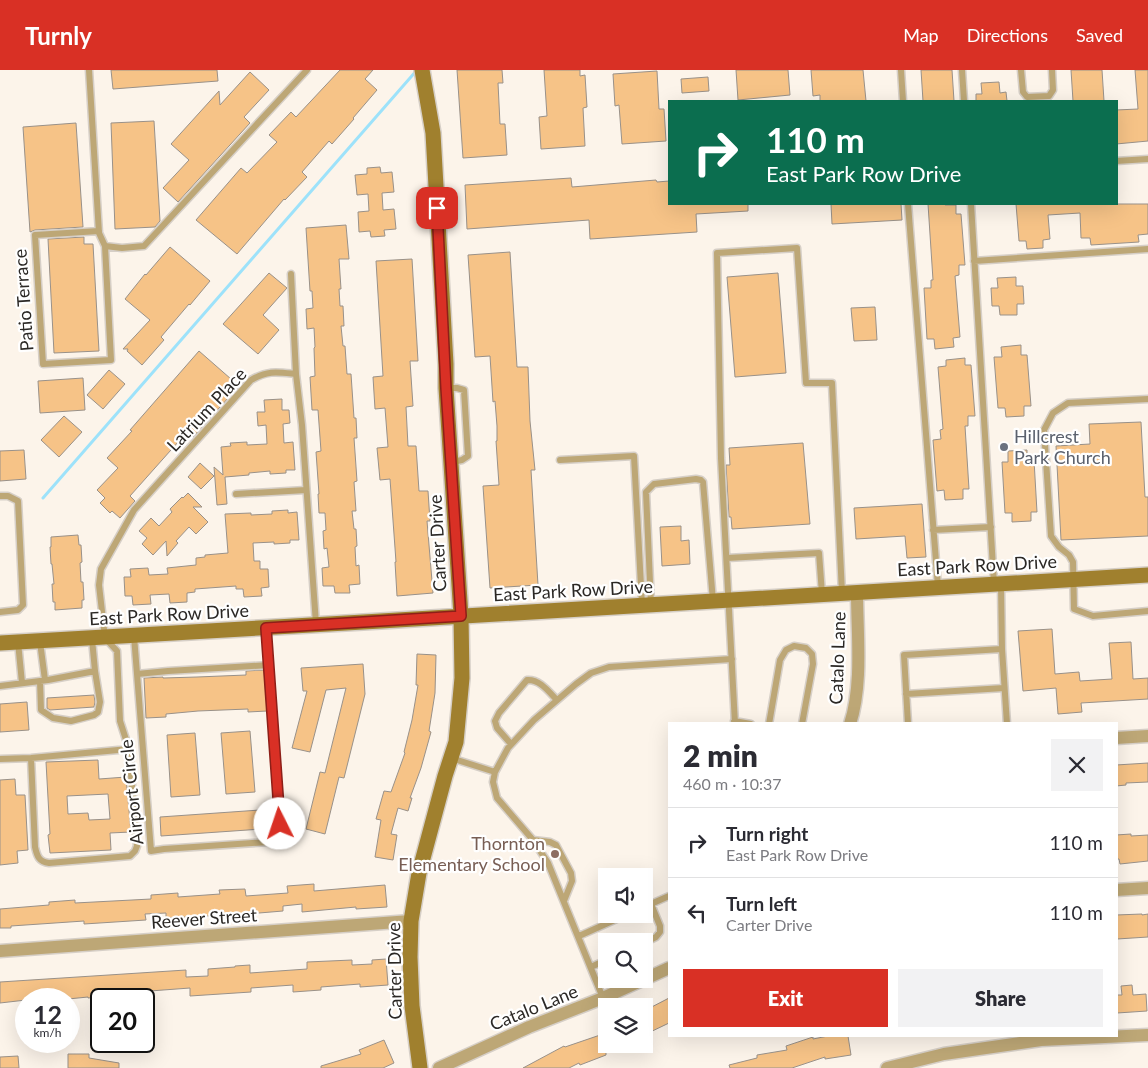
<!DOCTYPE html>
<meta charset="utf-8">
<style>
body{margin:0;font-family:Lato,sans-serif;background:#f2f2f3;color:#2b2b33;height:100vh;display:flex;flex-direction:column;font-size:19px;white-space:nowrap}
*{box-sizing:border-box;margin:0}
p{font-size:16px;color:#7c7c81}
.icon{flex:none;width:28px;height:28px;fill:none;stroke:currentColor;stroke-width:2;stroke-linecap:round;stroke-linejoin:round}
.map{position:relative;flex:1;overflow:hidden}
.sheet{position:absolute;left:668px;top:652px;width:450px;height:315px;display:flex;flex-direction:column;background:#fff;border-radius:0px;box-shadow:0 5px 20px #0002}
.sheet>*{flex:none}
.banner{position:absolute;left:668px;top:30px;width:450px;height:105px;border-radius:0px;box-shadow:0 5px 20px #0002;background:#0b6e4f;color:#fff;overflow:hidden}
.tools{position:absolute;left:598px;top:798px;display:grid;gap:10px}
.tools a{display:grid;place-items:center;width:55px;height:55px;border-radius:0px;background:#fff;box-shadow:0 5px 20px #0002;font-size:25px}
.speed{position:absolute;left:15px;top:918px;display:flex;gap:10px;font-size:25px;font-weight:700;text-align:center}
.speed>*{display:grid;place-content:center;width:65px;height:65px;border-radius:50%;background:#fff;box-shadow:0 5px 20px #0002;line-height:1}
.speed small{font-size:12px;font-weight:400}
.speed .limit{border:2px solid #111;border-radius:8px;background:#fff;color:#111}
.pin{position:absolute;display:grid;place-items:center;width:42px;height:42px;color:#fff;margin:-21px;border-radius:10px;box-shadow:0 2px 8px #0006}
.me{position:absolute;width:55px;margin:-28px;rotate:356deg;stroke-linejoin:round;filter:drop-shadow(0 0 4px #0008)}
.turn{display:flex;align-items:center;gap:18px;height:105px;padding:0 15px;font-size:22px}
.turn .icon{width:65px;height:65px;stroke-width:2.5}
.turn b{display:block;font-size:35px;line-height:42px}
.round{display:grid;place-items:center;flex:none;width:52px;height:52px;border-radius:0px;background:#f2f2f3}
.summary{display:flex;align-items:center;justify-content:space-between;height:85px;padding:0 15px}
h1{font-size:30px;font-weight:800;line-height:38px}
.primary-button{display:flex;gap:10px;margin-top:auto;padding:10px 15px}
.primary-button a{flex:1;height:58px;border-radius:0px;background:#d93025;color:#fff;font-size:20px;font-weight:800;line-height:58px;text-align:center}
.primary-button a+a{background:#f2f2f3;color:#2b2b33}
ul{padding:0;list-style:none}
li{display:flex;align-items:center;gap:15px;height:70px;padding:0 15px;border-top:1px solid #e1e1e2}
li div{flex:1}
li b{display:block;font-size:19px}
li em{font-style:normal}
header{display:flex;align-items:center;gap:30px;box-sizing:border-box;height:70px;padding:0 25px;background:#d93025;color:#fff}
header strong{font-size:24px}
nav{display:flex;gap:28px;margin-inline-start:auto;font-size:18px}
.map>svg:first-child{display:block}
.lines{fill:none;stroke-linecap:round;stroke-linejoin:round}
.stream{stroke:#9de2fa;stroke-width:3}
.building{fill:#f6c387;stroke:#999189;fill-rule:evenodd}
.lane-casing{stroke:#d6cfc7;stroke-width:9}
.street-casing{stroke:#d6cfc7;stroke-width:15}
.secondary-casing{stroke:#d6cfc7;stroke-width:18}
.lane{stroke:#bda776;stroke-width:6}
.street{stroke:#bda776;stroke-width:12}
.secondary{stroke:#a0802e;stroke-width:15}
.route-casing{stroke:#8d1f18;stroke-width:12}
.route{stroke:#d93025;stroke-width:9}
.worship-dot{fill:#6b7280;stroke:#fff;stroke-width:2}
.education-dot{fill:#8d6e63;stroke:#fff;stroke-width:2}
.labels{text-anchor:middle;stroke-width:4.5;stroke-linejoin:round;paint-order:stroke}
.street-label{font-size:18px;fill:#2b2825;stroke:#fff}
.worship-label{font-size:18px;fill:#5b616d;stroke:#fff;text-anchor:start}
.education-label{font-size:18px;fill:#785e54;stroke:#fff;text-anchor:end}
</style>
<header>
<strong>Turnly</strong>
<nav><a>Map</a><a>Directions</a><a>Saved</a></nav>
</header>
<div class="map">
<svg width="1148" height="998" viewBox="0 0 1148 998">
<rect width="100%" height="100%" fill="#fcf4ea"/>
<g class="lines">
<path class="stream" d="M43 428 417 0"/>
</g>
<path class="building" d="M111 0H217L218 11 113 19Z
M340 0H373L365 9 377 20 353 48 354 49 332 74 329 71 302 102 307 107 285 130 284 129 237 184 196 150 241 98 247 103 277 72 269 65 291 42 296 47Z
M457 0H502L503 13H498L500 54H505L507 85 463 88Z
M544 0H580V6L585 5 587 37 583 38 585 76 541 79 539 47 547 46Z
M736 0H788L790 25 738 30Z
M811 0H863L866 31H820V25L813 26Z
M921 0H952L954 31H923Z
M1071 0H1102L1104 31H1073Z
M1135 0H1148V71L1116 74V40L1138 39Z
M657 1 659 39H664L666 71 622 74 619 35 615 36 613 4Z
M250 2 269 20 244 47 250 53 178 132 163 118 189 90 171 74 219 21 220 35Z
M708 7 709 21 682 23 681 9Z
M999 12 1000 23 1006 22 1007 31H976V24H982L981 13Z
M154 51 160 151 155 157 115 159 111 53Z
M76 53 83 157 35 160 30 162 23 57Z
M380 97 381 103 392 102 394 122 382 123 383 140 394 139 396 159 384 160 385 166 371 167 370 161 359 162 358 142 369 141 368 124 357 125 355 105 367 104V98Z
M571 108 572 117 656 110 657 112 669 111V134H748V141L696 144 697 162 590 169 589 150 467 159 465 115Z
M831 134H901L902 150 832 154Z
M928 134H945V135H956V144H961L965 195H959V205L955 206 960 267 953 268 954 277 935 279 934 269H927L924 218H931V210H933Z
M1016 134H1148V164L1138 165 1139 172 1091 175 1090 168H1081L1080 143 1048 145 1050 169 1043 170V178L1027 179 1026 171H1019Z
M346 155 349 189H339L341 219H339L340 236H343L344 256H341L343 276H345L347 304H351L354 348H356L357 368H354L357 411 354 412 356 441H352L354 459H356L357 476 355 477 356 496 359 495 360 514 349 515 350 523H335L334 516H323L322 498 329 497 327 478 324 479 323 461 326 460 325 443H319L318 424H319L316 382 321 381 318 340H312L310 307 315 306 314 278 315 277 314 258 307 259 306 239 313 238 312 221H310L306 158Z
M84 167V174H93L99 281 54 283 48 169Z
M170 177 210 211 190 235 189 234 161 267 164 270 142 295 127 281 128 279H123L150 250 125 229 145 204 146 205Z
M510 182 517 297H528L530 351 535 400H531L538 515 490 518 483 416 499 415 496 371H497V356L495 331 493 332 490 286 475 287 468 185Z
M412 189 418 291H410L413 336 406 337 408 376H416L419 421H428L430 451H427L433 523 397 526 395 492H396L395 478 390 409 380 410 377 378 388 377 385 338 375 339 373 307 383 306 376 191Z
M269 203 287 218 263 245 279 260 258 284 223 254Z
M778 203 786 303 735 307 727 207Z
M1016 207V216H1023L1024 234H1017V245H1000L999 236H992L991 218H998L997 208Z
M875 237 877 270 854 271 851 238Z
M1021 275V285H1027L1031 336H1024V346L1006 347 1005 338H998L994 287H1002L1001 277Z
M199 281 239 316 193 367 187 362 130 426 135 431 120 448 112 441 110 443 100 433 105 428 97 420 118 398 107 388 132 361 130 360Z
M965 288V295H971L975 346H968V356H965L969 419H963V429L945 430 944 420 937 421 933 370 941 369 940 360 943 359 938 297 946 296V290Z
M109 300 125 314 103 339 87 325Z
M83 308 85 340 40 343 38 311Z
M282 329V340H289L290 353 283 354 284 373 293 372 295 400H286V403L270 404V401L249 403V405L225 407 227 434 217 435 214 397 223 405 221 377 231 376 230 373 247 372V375L267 374 266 355 258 356 257 342H265L264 330Z
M64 346 82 362 59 387 41 370Z
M1141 352 1145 427H1148V466L1061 470 1056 376 1090 374 1089 354Z
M803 373 810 454 732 459 731 447H729L726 395H730L729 378Z
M24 380 26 409 0 411V381Z
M1027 380V390H1034L1037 442H1031V451L1012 452V443H1005L1002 392H1008V381Z
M200 393 214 406 201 419 188 407Z
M188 423 202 437H193L208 452 196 464 189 457 176 471 178 473 167 486 166 471 153 485 142 474 147 468 139 461 151 448 159 456 172 442 170 439 182 427 183 428Z
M922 434 926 487 907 488 905 466 856 469 854 438Z
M288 440V443L297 442 299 470H290V473L274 474V472L253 473 254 491H260V499H268L269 517 261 518 262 526 244 527 243 519H236V516L195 519V522L187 523V532L170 533 169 524 150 525 151 534 133 535 132 526H125L124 507H131L130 499 148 498 149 505 168 504 167 498 196 495V488L205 487V485L228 483 225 444 251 443V445L272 444V441Z
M681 456V471L689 470 690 494 662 496 660 457Z
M78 465 79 475H81L82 492 80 493 81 512H83L84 530H82V538L55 540V532H53L52 514H54L52 494H51L50 477H51V467Z
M1052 559 1055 604 1079 602 1080 611 1112 609 1109 573 1131 572 1133 609 1148 608V629L1081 633 1082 642 1058 644 1056 618 1023 621 1018 561Z
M417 584 436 585 435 623 429 661 431 662 421 698 410 728H412L408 741 398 738 391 764 397 765 393 790 375 787 381 750 376 749 384 721 391 722 405 683 404 682 412 650 418 615H416Z
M363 594 365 624 344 708 339 707 325 764 306 759 320 702 325 703 346 618 326 620 310 682 292 678 307 621H303L301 598Z
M264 600 267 641 248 642V639L198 641 166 644V647L146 648 144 608 163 607V608L197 607 246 605V601Z
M94 625 95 632 94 637 50 640 47 638V628Z
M27 632 29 660 0 662V634Z
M250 661 255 722 226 724 221 663Z
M195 663 200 725 171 727 167 665Z
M98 690 99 709 126 707 131 762 110 763 111 780 50 783 48 765 50 764 46 692ZM108 724 110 749 89 750 88 743 68 744 67 726Z
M1148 693V712L1126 713V715L1116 716V695Z
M15 709 16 725H25L28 780 17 781 18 793 0 795V710Z
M260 740 262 759 161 766 160 747Z
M1131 764V766L1148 765V791L1120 794 1119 789H1116V765Z
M314 814V821L385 815 387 837 356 839V837L302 842V834L283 836V841L247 844 166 848V843L145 844 146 850 84 854V851L11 856V858H0V839L49 835V832L75 830V833L151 829V825L178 823V827L220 824 219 820 245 819 246 826 288 823 287 816Z
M1142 844V845L1148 844V867L1117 869 1116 845Z
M386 889 388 915 360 917V914L321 917V920L293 922V915L251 918V922L190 926V918L150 921V923L88 928V927L68 929H26V930L0 933V912L186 900V907L208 906V899L235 897V896L250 895V903L307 899V892L352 890V895L372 894V890Z
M1132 915 1133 925 1146 924 1147 941 1117 943V925H1122L1121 916Z
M669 928V953L644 965V941Z
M606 963V974H626L606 982V985L580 995 579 993 569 998H523L564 976 565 977Z
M828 966H848L851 985 825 989V987L792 998H730L729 995 757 988V985L787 980 786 976 813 967V969Z
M384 970 394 993 383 998H321V996L361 984 359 980Z
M68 984H89V988L119 993V998H68Z
M18 986 19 998H0V987Z"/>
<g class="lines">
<g class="lane-casing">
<path id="lane" d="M89 0 99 163 105 176 111 290 43 294 35 165 99 161
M901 0 903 31
M962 0 964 31
M1021 0 1023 22 1027 27 1049 26 1053 20 1052 0
M1116 91 1148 89
M908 134 938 517
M971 134 994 514
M105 176 122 178 144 176 307 0
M974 191 1148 179
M291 204 296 304
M446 318H457L464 320 468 386 462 390 452 392
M1148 329 1068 333 1053 343 1044 360 1051 466 1059 477 1069 485 1073 492 1074 539 1093 546 1148 541
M560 390 634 386 642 535
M236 424 306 420
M0 426H8L18 431 23 535 18 540 0 542
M933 460 991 457
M727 488 819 483 822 524
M651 535 646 422 654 414 696 409 701 410 703 412 713 531
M134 566 151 781 164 779 269 772 280 754 266 558
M18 572 22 613
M40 572 45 610
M1002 579 1007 654
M137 604 168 601 269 595
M40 611 41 640 53 648 71 651 94 645 98 642 100 632 95 601
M0 616 48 610 95 601 92 569
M906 624 1004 618
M734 651 751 654
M735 654 721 388 717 183 797 178 806 313H832L842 523
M769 654 780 590 786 580 794 576 806 578 812 584 813 594 802 654
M908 654 904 585 1002 579 1001 515
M511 674 497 658 495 651 499 643 527 610C540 609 549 622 557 630
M31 688 35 777C37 786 39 792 49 793L130 786 135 781 137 776 129 679 120 651 117 581 105 568 99 515 101 499 134 440 251 310C268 300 277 302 296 304L302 355 316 554
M451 688 495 702 493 712 497 728 533 770 548 793 603 928
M0 689 31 688 129 679
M495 702 508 678 534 650 576 614 591 603 609 597 732 589
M533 770 550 772 556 775 571 803 572 811 564 831
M644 837 669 826
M579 866 628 844
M644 873 656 867 660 862V856L651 834
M591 897 606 890"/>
</g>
<g class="street-casing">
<path id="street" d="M850 654C863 614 857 564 857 522
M1116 668 1148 666
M1116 820 1148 818
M0 881 411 851
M439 998 529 957 603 928 669 898
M887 998 944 984 1041 970 1148 965"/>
</g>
<g class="secondary-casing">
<path id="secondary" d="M0 573 381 551 1148 505
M420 998 412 936 410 887 411 851 419 803 445 706 456 672 462 608 461 546 446 318V294L433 63 422 0"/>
</g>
<use href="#lane" class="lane"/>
<use href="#street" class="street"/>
<use href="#secondary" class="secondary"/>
</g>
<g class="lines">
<g class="route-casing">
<path id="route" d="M280 754 266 558 461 546 446 318 437 138"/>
</g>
<use href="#route" class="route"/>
</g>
<circle class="worship-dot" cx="1004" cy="377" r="5"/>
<circle class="education-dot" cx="555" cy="784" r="5"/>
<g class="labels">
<g class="street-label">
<text transform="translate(24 230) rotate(-94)" y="6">Patio Terrace</text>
<text transform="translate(207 340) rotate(-47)" y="6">Latrium Place</text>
<text transform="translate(438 473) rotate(-93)" y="6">Carter Drive</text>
<text transform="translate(977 496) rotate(-3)" y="6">East Park Row Drive</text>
<text transform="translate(573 521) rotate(-3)" y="6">East Park Row Drive</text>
<text transform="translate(169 545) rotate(-3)" y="6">East Park Row Drive</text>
<text transform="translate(838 588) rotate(-88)" y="6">Catalo Lane</text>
<text transform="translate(132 722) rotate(-96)" y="6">Airport Circle</text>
<text transform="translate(204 849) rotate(-4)" y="6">Reever Street</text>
<text transform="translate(395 901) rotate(-91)" y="6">Carter Drive</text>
<text transform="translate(534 938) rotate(-22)" y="6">Catalo Lane</text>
</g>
<g class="worship-label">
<text x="1014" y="373">Hillcrest<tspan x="1014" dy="21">Park Church</tspan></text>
</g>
<g class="education-label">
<text x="545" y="780">Thornton<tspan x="545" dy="21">Elementary School</tspan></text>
</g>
</g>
</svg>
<div class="tools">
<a><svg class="icon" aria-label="sound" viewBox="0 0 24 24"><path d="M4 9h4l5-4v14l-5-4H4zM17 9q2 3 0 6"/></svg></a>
<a><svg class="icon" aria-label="search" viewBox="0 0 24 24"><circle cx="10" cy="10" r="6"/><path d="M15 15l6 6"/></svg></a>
<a><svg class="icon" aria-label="layers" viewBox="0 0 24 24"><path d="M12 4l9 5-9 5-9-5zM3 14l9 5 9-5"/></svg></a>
</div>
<div class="speed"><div>12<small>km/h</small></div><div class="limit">20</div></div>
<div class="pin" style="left:437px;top:138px;background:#d93025"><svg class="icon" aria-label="arrive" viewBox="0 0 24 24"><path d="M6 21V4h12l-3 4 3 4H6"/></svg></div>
<svg class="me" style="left:280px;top:754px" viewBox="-20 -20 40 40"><circle r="19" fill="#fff"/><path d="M0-13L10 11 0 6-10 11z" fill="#d93025"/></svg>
<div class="banner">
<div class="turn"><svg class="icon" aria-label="right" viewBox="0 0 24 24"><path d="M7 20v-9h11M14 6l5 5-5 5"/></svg><div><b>110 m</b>East Park Row Drive</div></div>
</div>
<section class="sheet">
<div class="summary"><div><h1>2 min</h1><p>460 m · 10:37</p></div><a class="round"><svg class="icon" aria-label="close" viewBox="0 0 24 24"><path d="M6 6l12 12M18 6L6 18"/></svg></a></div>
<ul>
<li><svg class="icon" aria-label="right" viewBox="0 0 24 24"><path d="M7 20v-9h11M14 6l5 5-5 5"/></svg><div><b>Turn right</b><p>East Park Row Drive</p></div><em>110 m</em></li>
<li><svg class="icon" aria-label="left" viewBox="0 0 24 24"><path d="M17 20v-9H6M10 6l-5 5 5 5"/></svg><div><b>Turn left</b><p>Carter Drive</p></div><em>110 m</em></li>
</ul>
<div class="primary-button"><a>Exit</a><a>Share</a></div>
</section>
</div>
